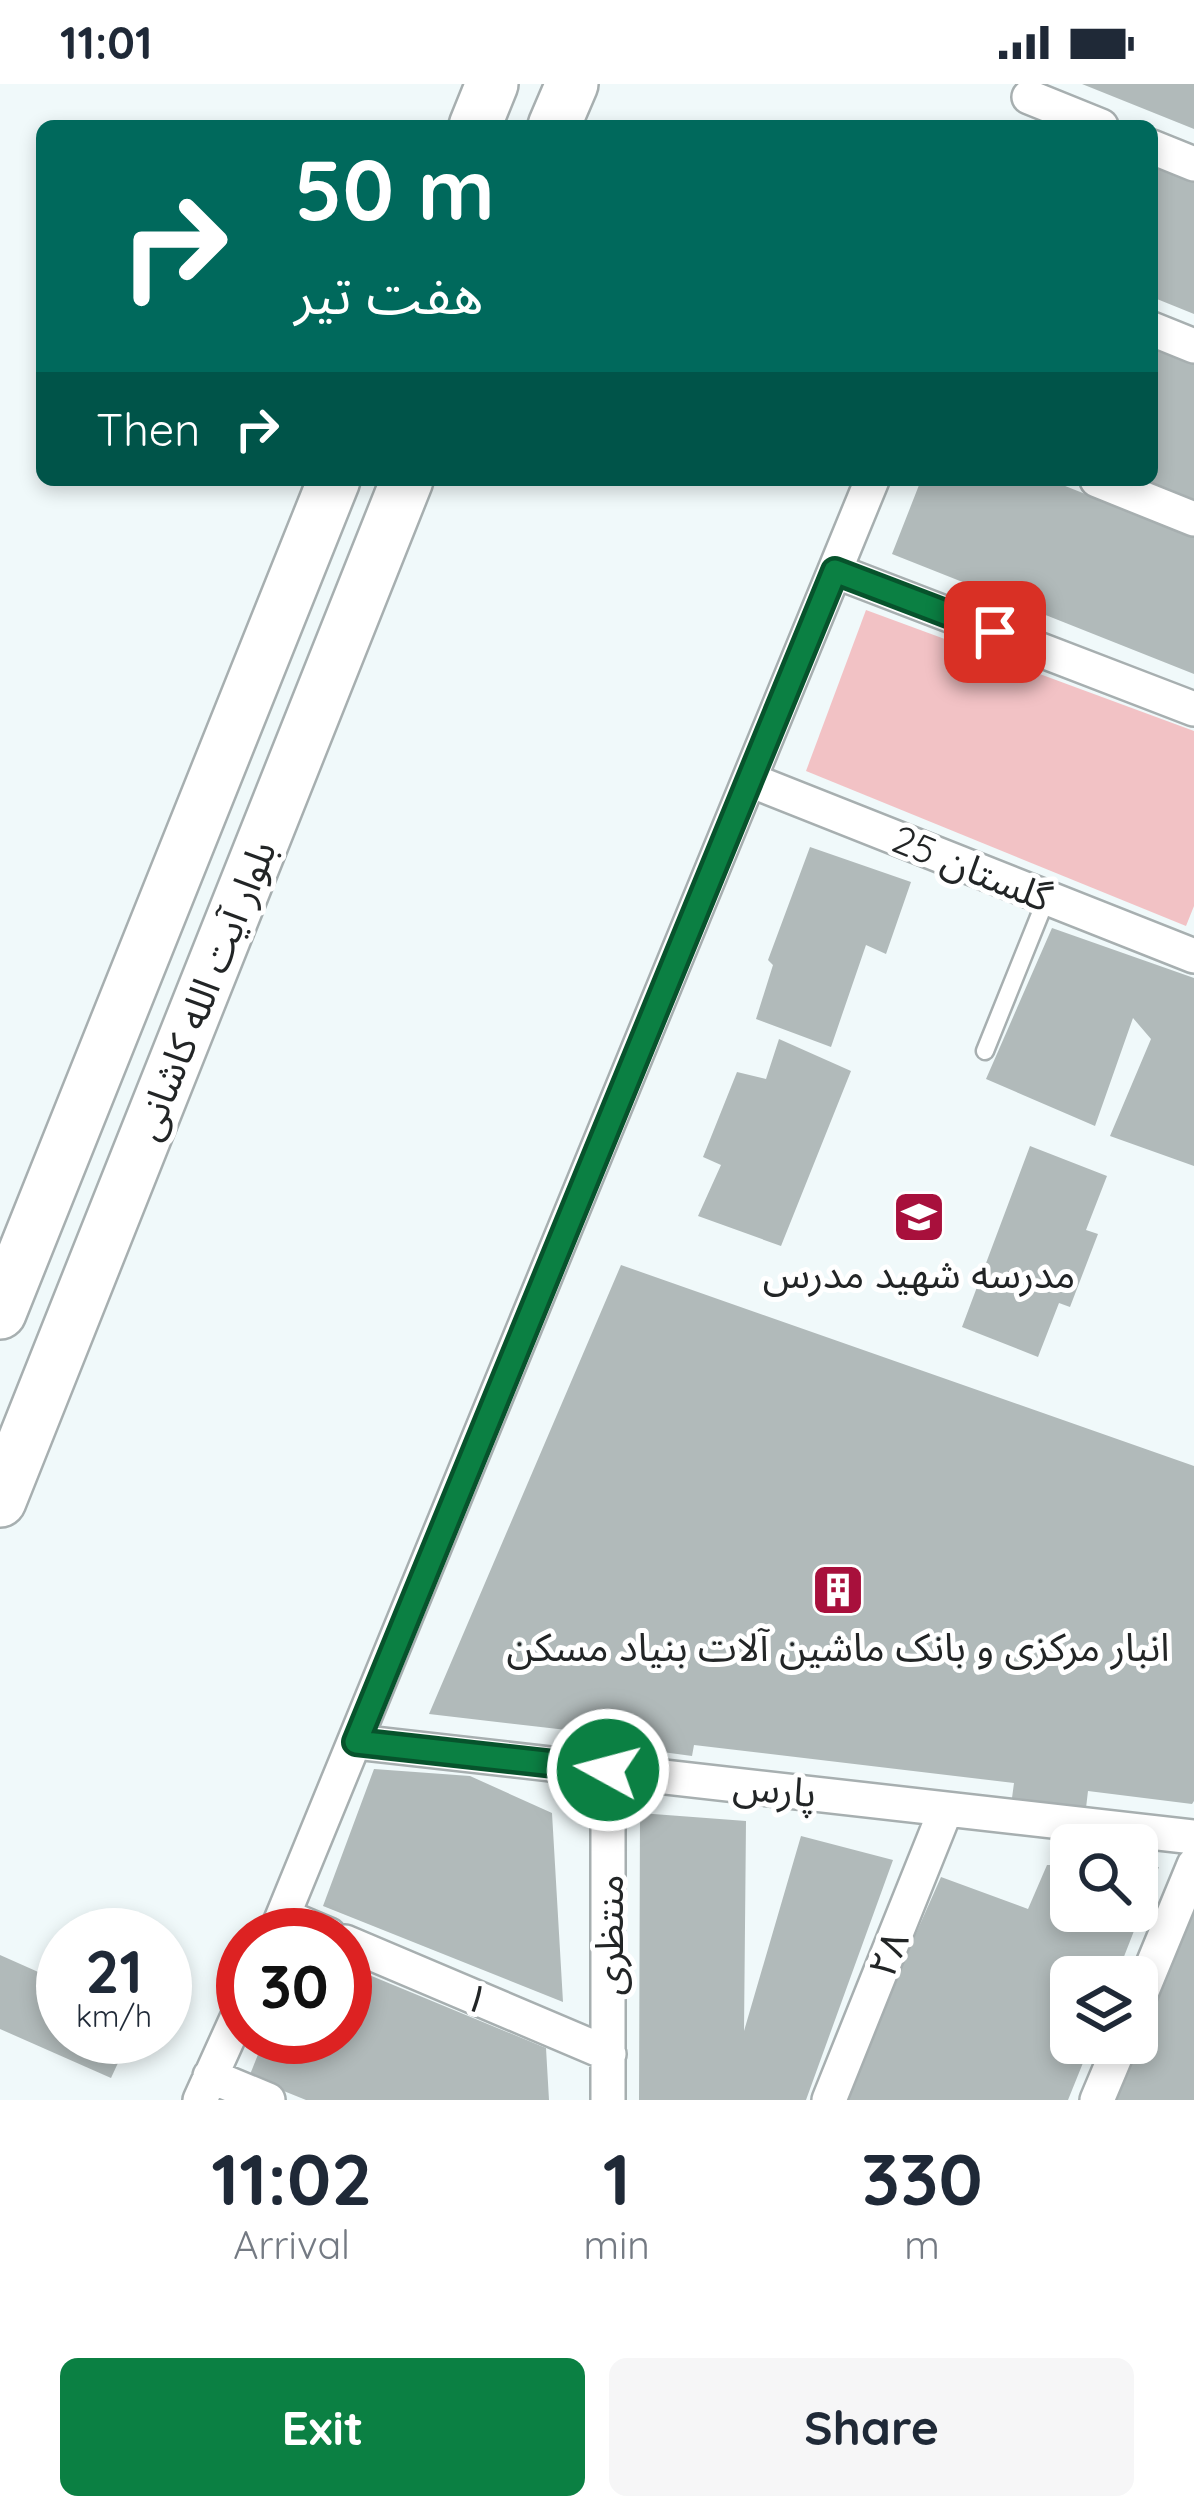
<!DOCTYPE html>
<meta charset="utf-8">
<style>
body{margin:0;font-family:Quicksand,"Noto Sans Arabic",sans-serif;background:#f6f6f7;color:#1f2937;height:100vh;display:flex;flex-direction:column;font-size:45px;white-space:nowrap}
*{box-sizing:border-box;margin:0}
p{font-size:39px;color:#747a83}
.icon{flex:none;width:66px;height:66px;fill:none;stroke:currentColor;stroke-width:2;stroke-linecap:round;stroke-linejoin:round}
.map{position:relative;height:2016px;overflow:hidden}
.details{display:flex;flex-direction:column;background:#fff;flex:1}
.details>*{flex:none}
.hud{position:absolute;left:36px;top:36px;width:1122px;height:366px;border-radius:18px;box-shadow:0 6px 18px #0003;background:#00695c;color:#fff;overflow:hidden}
.controls{position:absolute;left:1050px;top:1740px;display:grid;gap:24px}
.controls a{display:grid;place-items:center;width:108px;height:108px;border-radius:18px;background:#fff;box-shadow:0 6px 18px #0003;font-size:60px}
.speed{position:absolute;left:36px;top:1824px;display:flex;gap:24px;font-size:60px;font-weight:700;text-align:center}
.speed>*{display:grid;place-content:center;width:156px;height:156px;border-radius:50%;background:#fff;box-shadow:0 6px 18px #0003;line-height:1}
.speed small{font-size:30px;font-weight:400}
.speed .limit{border:18px solid #d22;background:#fff;color:#111}
.pin{position:absolute;display:grid;place-items:center;width:102px;height:102px;color:#fff;margin:-51px;border-radius:24px;box-shadow:0 6px 18px #0006}
.me{position:absolute;width:132px;margin:-66px;rotate:277deg;stroke-linejoin:round;filter:drop-shadow(0 0 9px #0008)}
.turn{display:flex;align-items:center;gap:42px;height:252px;padding:0 60px;font-size:54px}
.turn .icon{width:156px;height:156px;stroke-width:2.5}
.turn b{display:block;font-size:84px;line-height:102px}
.then{display:flex;align-items:center;height:114px;padding:0 60px;background:#0003;gap:24px;font-size:45px}
.eta{display:flex;justify-content:space-evenly;align-items:center;height:204px;text-align:center}
.eta b{font-size:72px;font-weight:700;line-height:84px}
.action{display:flex;gap:24px;margin-top:auto;padding:24px 60px}
.action a{flex:1;height:138px;border-radius:18px;background:#0b8043;color:#fff;font-size:48px;font-weight:700;line-height:138px;text-align:center}
.action a+a{background:#f6f6f7;color:#1f2937}
.status{display:flex;justify-content:space-between;align-items:center;height:84px;padding:0 60px;background:#fff;direction:ltr}
.status svg{height:33px;fill:currentColor}
.map>svg:first-child{display:block}
.green{fill:#f2c2c5}
.building{fill:#b1baba}
.lines{fill:none;stroke-linecap:round;stroke-linejoin:round}
.lane-casing{stroke:#a7afb0;stroke-width:21}
.street-casing{stroke:#a7afb0;stroke-width:38}
.primary-casing{stroke:#a7afb0;stroke-width:56}
.lane{stroke:#fff;stroke-width:16}
.street{stroke:#fff;stroke-width:33}
.primary{stroke:#fff;stroke-width:51}
.route-casing{stroke:#07532c;stroke-width:30}
.route{stroke:#0b8043;stroke-width:21}
.labels{text-anchor:middle;stroke-width:10;stroke-linejoin:round;paint-order:stroke}
.street-label{font-size:39px;fill:#222526;stroke:#fff}
.poi-label{font-size:39px;fill:#222526;stroke:#fff}
</style>
<div class="status"><b>11:01</b><svg viewBox="0 0 49 12"><path d="M0 12V9h3v3zM5 12V6h3v6zM10 12V3h3v9zM15 12V0h3v12zM26 1h20v11H26zM47 4h2v5h-2z"/></svg></div>
<div class="map">
<svg width="1194" height="2016" viewBox="0 0 1194 2016">
<rect width="100%" height="100%" fill="#f0f9fa"/>
<path class="green" d="M866 526 1194 647V822L1186 842 806 687Z"/>
<path class="building" d="M1082 0H1194V45Z
M1152 76 1194 93V230L1152 213Z
M1152 262 1194 279V416L1152 399Z
M921 396H1050L1194 453V590L892 470Z
M810 763 911 798 886 870 866 861 831 963 756 935 773 881 768 876Z
M1052 844 1194 894V1082L1110 1052 1151 955 1133 934 1095 1042 986 995Z
M779 955 851 987 781 1162 698 1132 721 1081 703 1073 737 988 766 995Z
M1030 1062 1107 1092 1086 1146 1098 1150 1070 1223 1059 1219 1038 1273 962 1243Z
M621 1181 1194 1382V1717L1192 1720 1088 1707 1086 1724 1012 1714 1014 1699 694 1661 692 1672 618 1662 619 1652 429 1630Z
M374 1685 470 1692 552 1729 563 1918 323 1822Z
M640 1729 746 1737 744 1947 801 1752 893 1776 806 2016H639Z
M1047 1781H1071V1827H1137V1783H1159L1116 1893H1071V1959H1091L1068 2016H842L941 1793 1028 1825Z
M1194 1819V2016H1112L1137 1959Z
M0 1871 63 1899V1953H130L111 1994 0 1945Z
M345 1881 546 1964 549 2016H306L249 1993 265 1953H345Z"/>
<g class="lines">
<g class="lane-casing">
<path id="lane" d="M985 967 1047 813"/>
</g>
<g class="street-casing">
<path id="street" d="M1029 13 1101 42
M1152 63 1194 80
M1152 245 1194 262
M1097 396 1194 435
M835 487 1194 625
M750 696 1194 872
M356 1658 1194 1753
M284 1832 329 1851
M275 1851 872 396
M345 1858 609 1970
M1137 1919 1194 1781
M210 1992 268 2016
M200 2016 243 1921
M608 2016V1686
M829 2016 946 1725
M1097 2016 1121 1959"/>
</g>
<g class="primary-casing">
<path id="primary" d="M475 42 492 0
M554 42 572 0
M0 1229 334 396
M0 1417 407 396"/>
</g>
<use href="#lane" class="lane"/>
<use href="#street" class="street"/>
<use href="#primary" class="primary"/>
</g>
<g class="lines">
<g class="route-casing">
<path id="route" d="M608 1686 356 1658 835 487 995 548"/>
</g>
<use href="#route" class="route"/>
</g>
<defs>
<g id="school-square" transform="scale(2.7)"><rect x="-9" y="-9" width="18" height="18" rx="4" fill="#a8103c" stroke="#fff"/><path d="M0-5L7-2L0 1L-7-2ZM-4 1L0 2.5L4 1V4Q0 6-4 4Z" fill="#fff"/></g>
<g id="building-square" transform="scale(2.7)"><rect x="-9" y="-9" width="18" height="18" rx="4" fill="#a8103c" stroke="#fff"/><path d="M-4-6H4V6H1V3H-1V6H-4ZM-2.5-4.3h1.7v1.8h-1.7ZM.8-4.3h1.7v1.8H.8ZM-2.5-1h1.7V.8h-1.7ZM.8-1h1.7V.8H.8Z" fill="#fff"/></g>
</defs>
<g fill-rule="evenodd">
<use href="#school-square" x="919" y="1133"/>
<use href="#building-square" x="838" y="1506"/>
</g>
<g class="labels">
<g class="street-label">
<text transform="translate(972 784) rotate(22)" y="14">گلستان 25</text>
<text transform="translate(204 906) rotate(-68)" y="14">بلوار آیت الله کاشانی</text>
<text transform="translate(775 1705) rotate(6)" y="14">پارس</text>
<text transform="translate(609 1851) rotate(-90)" y="14">منتظری</text>
<text transform="translate(888 1870) rotate(-68)" y="14">۲۸</text>
<text transform="translate(477 1914) rotate(23)" y="14">۱</text>
</g>
<g class="poi-label">
<text x="919" y="1204">مدرسه شهید مدرس</text>
<text x="838" y="1577">انبار مرکزی و بانک ماشین آلات بنیاد مسکن</text>
</g>
</g>
</svg>
<div class="controls">
<a><svg class="icon" aria-label="search" viewBox="0 0 24 24"><circle cx="10" cy="10" r="6"/><path d="M15 15l6 6"/></svg></a>
<a><svg class="icon" aria-label="layers" viewBox="0 0 24 24"><path d="M12 4l9 5-9 5-9-5zM3 14l9 5 9-5"/></svg></a>
</div>
<div class="speed"><div>21<small>km/h</small></div><div class="limit">30</div></div>
<div class="pin" style="left:995px;top:548px;background:#d93025"><svg class="icon" aria-label="arrive" viewBox="0 0 24 24"><path d="M6 21V4h12l-3 4 3 4H6"/></svg></div>
<svg class="me" style="left:608px;top:1686px" viewBox="-20 -20 40 40"><circle r="17" fill="#0b8043" stroke="#fff" stroke-width="3"/><path d="M0-11L8 9 0 5-8 9z" fill="#fff"/></svg>
<div class="hud">
<div class="turn"><svg class="icon" aria-label="right" viewBox="0 0 24 24"><path d="M7 20v-9h11M14 6l5 5-5 5"/></svg><div><b>50 m</b>هفت تیر</div></div>
<div class="then">Then<svg class="icon" aria-label="right" viewBox="0 0 24 24"><path d="M7 20v-9h11M14 6l5 5-5 5"/></svg></div>
</div>
</div>
<section class="details">
<div class="eta">
<div><b>11:02</b><p>Arrival</p></div>
<div><b>1</b><p>min</p></div>
<div><b>330</b><p>m</p></div>
</div>
<div class="action"><a>Exit</a><a>Share</a></div>
</section>
